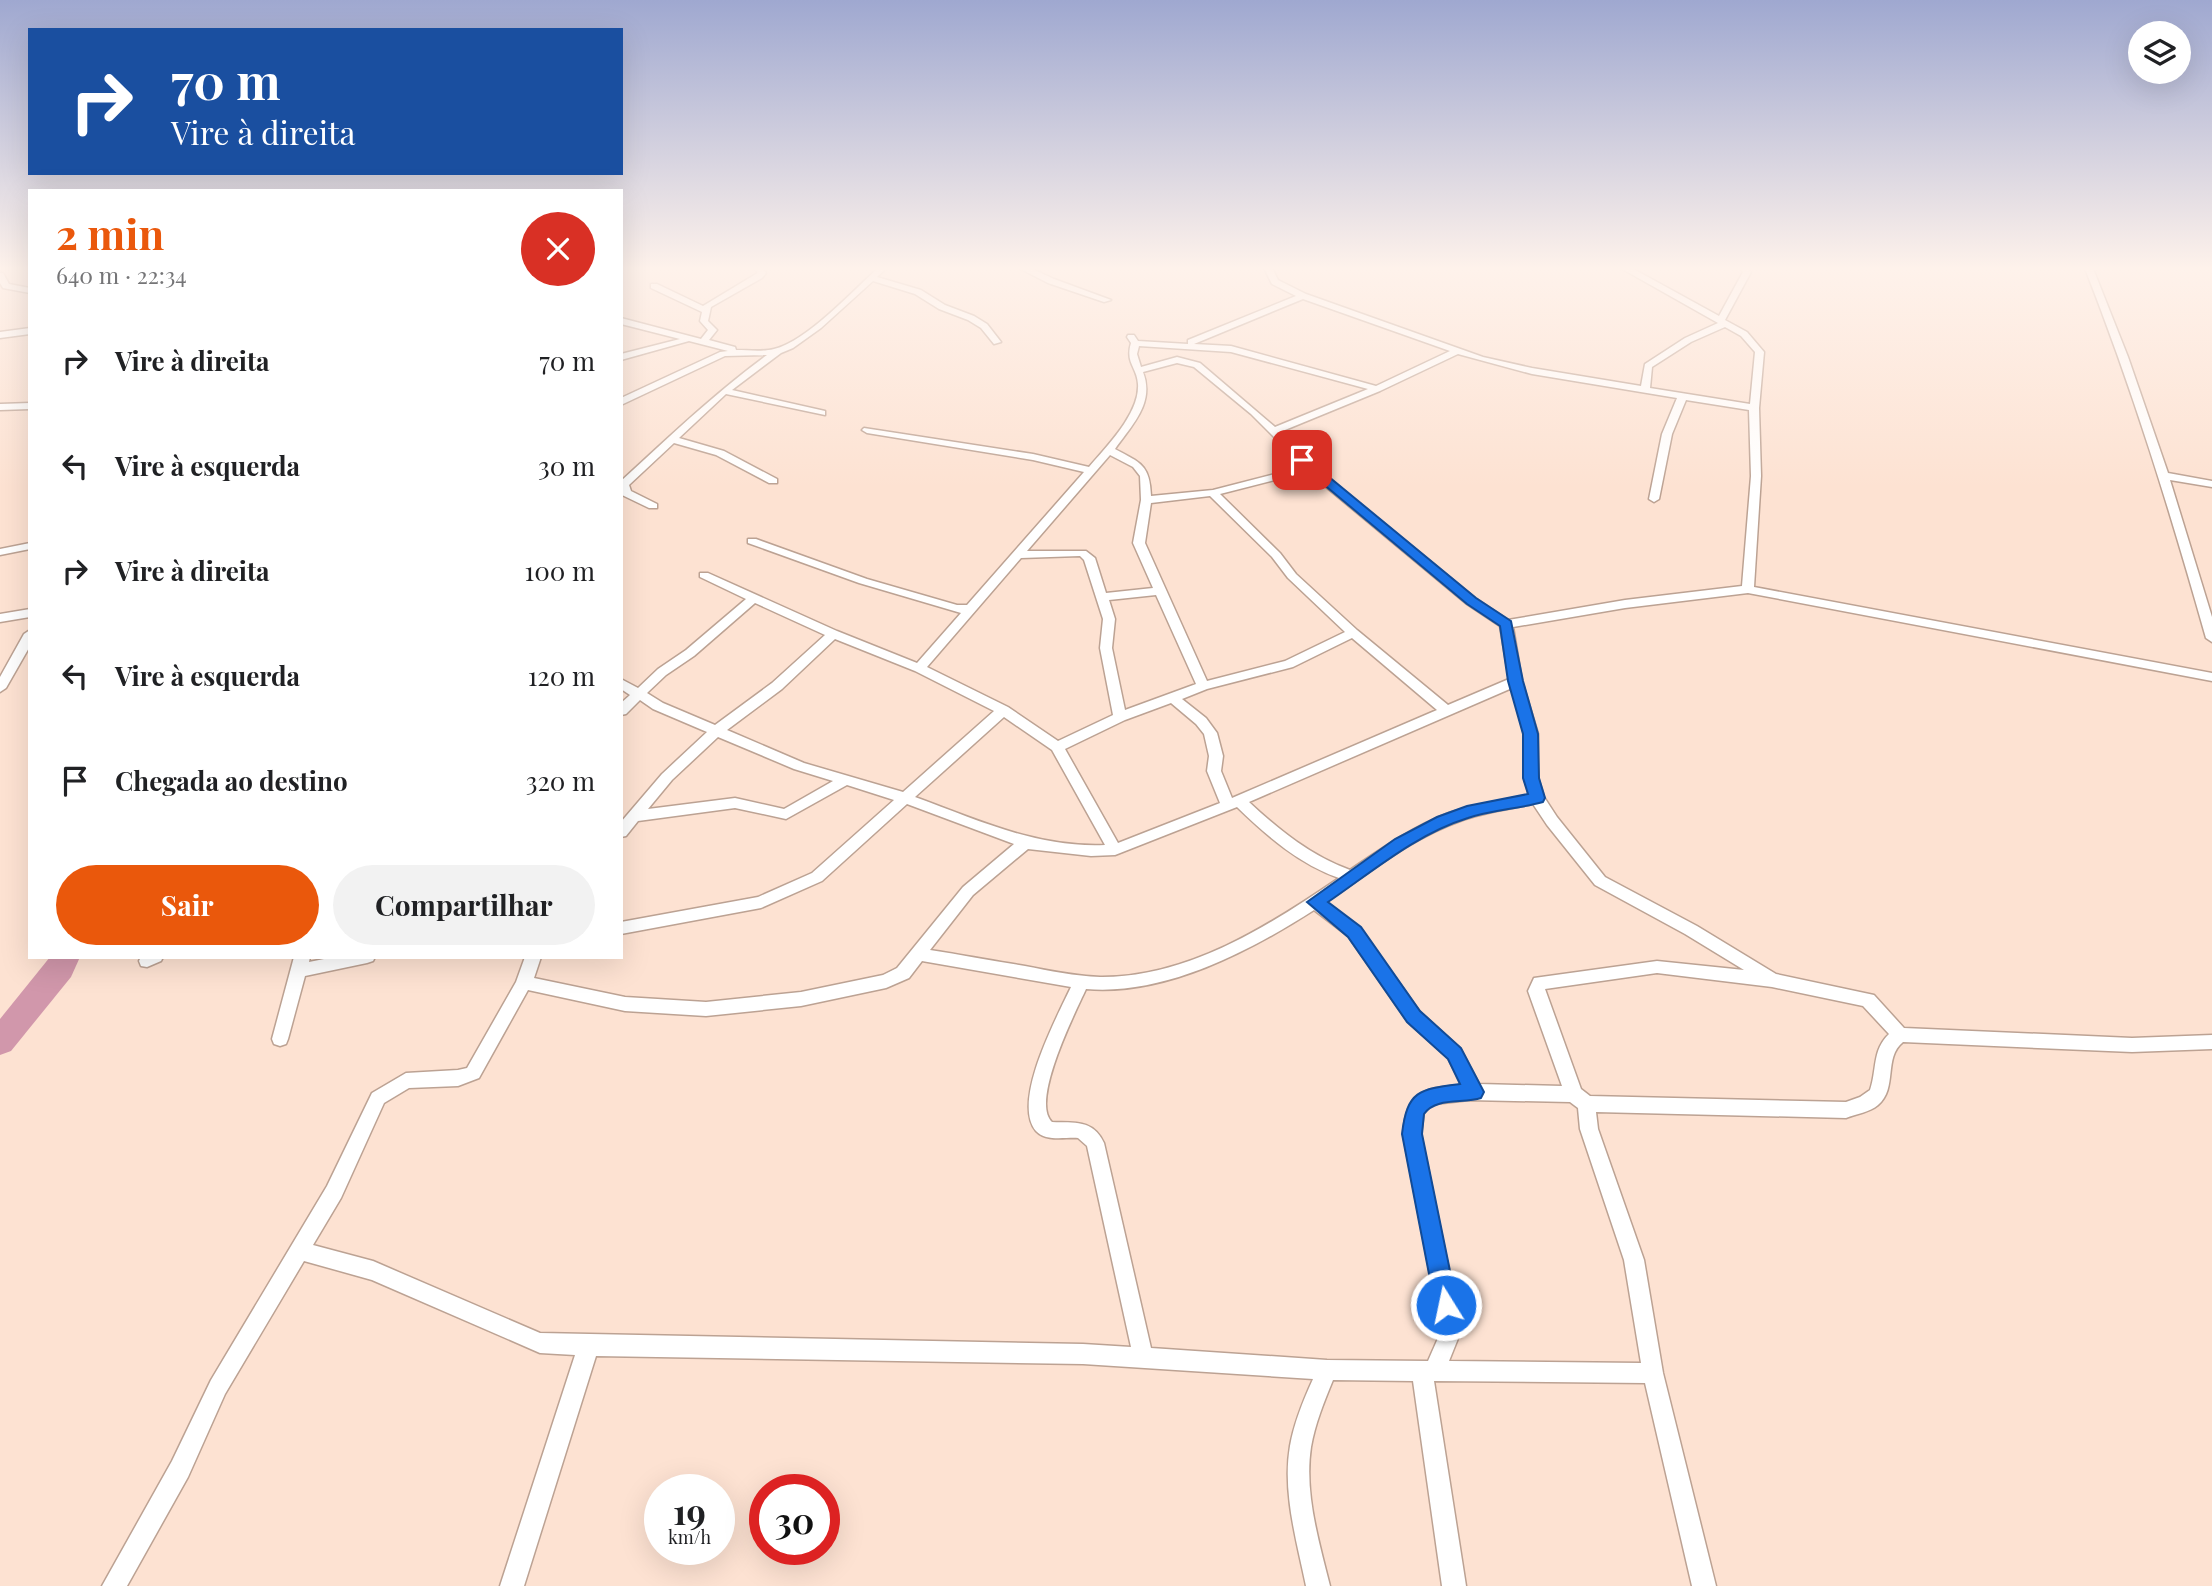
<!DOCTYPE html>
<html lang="pt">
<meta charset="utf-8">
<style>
body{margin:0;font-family:"Playfair Display",serif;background:#f2f2f2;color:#202124;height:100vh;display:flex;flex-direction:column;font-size:26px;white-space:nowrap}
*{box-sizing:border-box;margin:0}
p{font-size:23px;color:#757577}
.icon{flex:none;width:38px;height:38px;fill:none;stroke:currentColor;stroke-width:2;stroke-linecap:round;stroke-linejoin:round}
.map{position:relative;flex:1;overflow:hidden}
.panel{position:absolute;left:28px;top:189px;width:595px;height:770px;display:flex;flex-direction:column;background:#fff;border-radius:0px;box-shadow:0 7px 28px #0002}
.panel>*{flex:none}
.guide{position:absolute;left:28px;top:28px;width:595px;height:147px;border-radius:0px;box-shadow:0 7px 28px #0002;background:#1a4fa0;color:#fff;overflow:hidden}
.fabs{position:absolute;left:2128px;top:21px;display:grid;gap:14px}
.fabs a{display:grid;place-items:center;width:63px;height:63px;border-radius:50%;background:#fff;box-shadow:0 7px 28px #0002;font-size:35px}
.speed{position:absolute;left:644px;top:1474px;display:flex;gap:14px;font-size:35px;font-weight:700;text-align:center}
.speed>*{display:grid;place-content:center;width:91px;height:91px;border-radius:50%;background:#fff;box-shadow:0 7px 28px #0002;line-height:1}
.speed small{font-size:18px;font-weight:400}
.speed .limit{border:10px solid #d22;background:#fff;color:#111}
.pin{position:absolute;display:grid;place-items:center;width:60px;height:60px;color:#fff;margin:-30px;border-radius:14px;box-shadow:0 4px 10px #0006}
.me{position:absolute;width:77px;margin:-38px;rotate:350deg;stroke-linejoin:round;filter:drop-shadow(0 0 5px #0008)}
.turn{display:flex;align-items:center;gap:24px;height:147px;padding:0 28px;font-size:32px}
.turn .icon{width:91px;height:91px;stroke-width:2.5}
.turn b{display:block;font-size:49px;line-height:60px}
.round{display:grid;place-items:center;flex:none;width:74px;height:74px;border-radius:37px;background:#f2f2f2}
.head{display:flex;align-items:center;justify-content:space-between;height:119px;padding:0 28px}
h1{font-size:42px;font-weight:700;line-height:52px;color:#ea580c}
.action{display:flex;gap:14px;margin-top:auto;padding:14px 28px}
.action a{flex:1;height:80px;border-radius:42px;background:#ea580c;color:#fff;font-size:28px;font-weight:700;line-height:80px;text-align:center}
.action a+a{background:#f2f2f2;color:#202124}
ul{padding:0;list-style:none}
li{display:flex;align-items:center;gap:21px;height:105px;padding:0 28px}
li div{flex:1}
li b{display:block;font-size:26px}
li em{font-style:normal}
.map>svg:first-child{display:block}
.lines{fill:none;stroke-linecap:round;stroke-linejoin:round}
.river{fill:#d197ab;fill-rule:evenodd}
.street-casing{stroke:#bca293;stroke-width:3}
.street{fill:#fff;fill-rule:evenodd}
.route{fill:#1a73e8;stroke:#114b97;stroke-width:2}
</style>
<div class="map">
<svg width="2212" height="1586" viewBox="0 0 2212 1586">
<rect width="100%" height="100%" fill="#fde2d2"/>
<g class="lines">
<path class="river" d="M50 957H80L71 977 11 1051 0 1055V1019Z"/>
<g class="street-casing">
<path id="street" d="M752 266H761L766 273 762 278 711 307 708 321 717 330 709 340 735 347 736 350C748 350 762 352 774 349 806 342 855 289 880 266H889L877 277 921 290 945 305 974 316 987 324 1001 342 994 344 981 328 968 320 939 309 915 294 873 281 821 328 793 348 781 353 732 390 825 411V415L726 394 679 438 724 451 777 479V483H769L716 455 674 443 629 485 631 491 657 504V508H649L622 495 621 481C669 437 714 394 767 355L725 356 621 405V398L720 352 728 351 689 341 621 360V354L680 339 621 324V318L701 339 708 330 700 321 702 312 651 288V284H657L703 306 756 274 758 273Z
M1015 266H1026L1054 279 1111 300 1104 302 1048 283Z
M1263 266H1271L1278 280 1306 294 1483 357 1532 368 1641 386 1645 364 1685 338 1718 323 1617 266H1628L1719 316 1743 272 1739 266H1747L1751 272 1725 320 1747 332 1764 352 1759 408 1761 476 1754 587 2212 673V681L1748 593 1625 608 1513 627 1522 681 1538 734V778L1544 797 1557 817 1605 877 1697 926 1776 974 1874 995 1904 1028 2132 1038 2212 1035V1049L2132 1052 1903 1042C1883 1058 1898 1088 1878 1105 1870 1112 1856 1114 1846 1118L1596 1112 1598 1129 1644 1260 1663 1373 1716 1586H1692L1645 1383 1434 1381 1466 1586H1442L1413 1381 1333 1380C1324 1402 1315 1424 1311 1447 1304 1493 1319 1542 1330 1586H1306C1297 1542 1282 1492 1290 1446 1294 1423 1303 1401 1313 1379L1083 1364 596 1356 524 1586H500L575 1355 540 1353 372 1280 304 1261 225 1394 188 1477 127 1586H102L172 1461 211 1380 327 1186 372 1093 406 1073 458 1070 467 1068 516 982 525 957H541L534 978 625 997 706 1002 801 992 883 975 897 968 963 887 1014 844 907 804 822 881 761 908 621 934V922L758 897 812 873 894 800 847 785 786 819 735 808 638 821 626 836 621 837V822L662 774 707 732 653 709 640 700 626 714 621 715V703L630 695 621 689V679L638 688 658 669 686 650 746 599 700 577V573H708L837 631 917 663 961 613 859 583 748 543V539H756L867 579 957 605H967L1084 472 1033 460 867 433 862 430 864 428 1033 454 1089 467C1107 446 1140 413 1138 384 1137 367 1125 363 1131 343L1127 337 1128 335H1134L1138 341 1188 344V340L1296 296 1272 284ZM1303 299 1450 351 1376 386 1231 346 1194 344ZM1725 327 1741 336 1755 352 1750 404 1650 388 1652 367 1691 342ZM1139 346 1231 352 1368 389 1275 427 1200 363 1177 357 1141 367 1137 354ZM1458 354 1532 374 1677 398 1662 434 1649 499 1654 502 1659 499 1672 434 1686 400 1749 410 1751 476 1742 586 1625 600 1508 620 1475 598 1321 472 1280 432 1380 391ZM1177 363 1194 367 1251 414 1307 470 1294 469 1213 490 1151 496C1150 465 1141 463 1115 449 1132 425 1155 403 1143 372ZM1110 455 1133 467 1140 476 1141 500 1133 543 1153 588 1106 593 1095 558 1086 551H1027ZM1294 475 1314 477 1467 604 1500 626 1509 679 1448 705 1357 630 1296 574 1280 553 1220 494ZM1210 496 1272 557 1288 578 1345 632 1285 661 1207 681 1145 543 1151 503ZM1080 556 1084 560 1103 619 1100 648 1113 715 1058 741 1008 707 927 667 1021 558ZM1156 595 1196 684 1125 710 1112 648 1115 619 1109 600ZM755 603 825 635 772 683 715 725 663 703 647 693 666 675 694 656ZM1352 638 1437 710 1232 798 1221 771 1223 756 1217 733 1206 718 1182 699 1207 689 1293 667ZM835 639 915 671 994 711 903 792 804 763 727 730 782 689ZM1512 688 1524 734V778L1529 795C1502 801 1475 804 1449 813 1414 826 1381 849 1350 870 1311 856 1279 830 1249 802ZM1171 703 1196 724 1204 734 1209 756 1207 771 1220 803 1118 843 1065 749 1125 720ZM1004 717 1052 750 1105 845C1037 848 978 820 915 797ZM718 737 794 769 833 781 784 809 735 798 648 809 672 780ZM1533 804 1547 825 1595 885 1685 934 1744 970 1657 961 1534 978 1528 991 1562 1086 1479 1084 1460 1048 1420 1012 1360 928 1326 902C1369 873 1411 838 1460 821 1483 812 1509 809 1533 804ZM1237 807C1267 836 1299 864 1339 878 1269 926 1187 978 1100 977 1075 976 1050 971 1025 966 994 961 962 955 930 950L973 895 1028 849 1091 856 1115 855ZM1314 910 1348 936 1408 1022 1448 1058 1462 1085C1422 1088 1406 1092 1403 1134L1436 1305 1439 1336 1428 1361 1327 1360 1151 1348 1104 1143C1093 1119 1074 1123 1052 1122 1030 1102 1075 1013 1086 989 1165 996 1250 951 1314 910ZM922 961 1071 987C1057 1017 1011 1102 1036 1131 1046 1142 1065 1137 1078 1138L1087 1146 1131 1347 1083 1344 540 1333 373 1261 313 1245 341 1198 384 1103 409 1088 458 1086 479 1078 528 990 625 1011 706 1016 801 1006 886 988 909 978ZM1657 973 1772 987 1863 1006 1889 1034C1872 1050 1877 1070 1870 1090L1860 1097 1846 1102 1590 1096 1581 1089 1545 989ZM1469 1100 1570 1102 1578 1108 1580 1129 1624 1260 1641 1363 1449 1361 1459 1336 1456 1305 1421 1134 1424 1111 1434 1104Z
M2084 266H2092L2128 357 2168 473 2212 481V487L2170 480 2212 617V642L2206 638C2170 511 2133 390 2084 266Z
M0 273H3L9 284 30 288V293L3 288 0 283Z
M30 328V334L0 338V332Z
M30 403V409L0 410V404Z
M30 543V549L0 555V549Z
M30 609V617L0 622V614Z
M30 630V646L6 688 0 692V677L24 634Z
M141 957H163L161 961 147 967 141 966 139 961Z
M294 957H310L309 962 334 957H375L373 961 367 963 305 976 288 1039 286 1044 280 1046 274 1044 272 1039Z"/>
</g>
<use href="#street" class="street"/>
</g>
<linearGradient id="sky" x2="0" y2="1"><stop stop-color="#9fa8d0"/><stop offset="0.55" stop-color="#fef2eb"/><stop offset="1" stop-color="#fef2eb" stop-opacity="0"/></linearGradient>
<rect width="2212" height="488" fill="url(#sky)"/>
<path class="route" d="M1298 458H1306L1476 598 1511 621 1523 681 1538 734 1539 778 1545 798 1543 802C1518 809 1492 810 1468 818 1416 834 1372 872 1328 902L1361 927 1420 1011 1461 1048 1484 1092 1481 1098C1463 1104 1436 1097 1424 1114L1422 1134 1457 1305 1454 1313 1446 1316 1438 1313 1435 1305 1402 1134C1407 1090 1420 1089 1460 1084L1448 1059 1407 1022 1348 937 1307 902 1395 839 1437 817 1467 806 1528 794 1523 778V734L1508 681 1500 626 1467 604 1298 463Z"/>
</svg>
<div class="fabs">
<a><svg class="icon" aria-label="layers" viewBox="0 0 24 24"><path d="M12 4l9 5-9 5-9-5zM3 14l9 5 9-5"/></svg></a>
</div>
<div class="speed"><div>19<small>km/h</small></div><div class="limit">30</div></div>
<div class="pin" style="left:1302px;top:460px;background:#d93025"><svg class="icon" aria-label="arrive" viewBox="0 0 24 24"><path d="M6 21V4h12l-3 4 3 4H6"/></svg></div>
<svg class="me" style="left:1446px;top:1305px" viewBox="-20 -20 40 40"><circle r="17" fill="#1a73e8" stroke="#fff" stroke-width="3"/><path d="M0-11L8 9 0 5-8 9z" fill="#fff"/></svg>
<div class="guide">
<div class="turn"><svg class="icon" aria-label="right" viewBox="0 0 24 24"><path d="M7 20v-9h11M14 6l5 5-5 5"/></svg><div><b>70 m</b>Vire à direita</div></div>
</div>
<section class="panel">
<div class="head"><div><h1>2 min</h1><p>640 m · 22:34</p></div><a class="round" style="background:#d93025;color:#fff"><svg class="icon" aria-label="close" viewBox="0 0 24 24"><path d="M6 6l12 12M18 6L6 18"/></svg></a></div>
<ul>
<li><svg class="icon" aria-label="right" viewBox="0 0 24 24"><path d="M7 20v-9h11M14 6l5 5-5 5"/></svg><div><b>Vire à direita</b></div><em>70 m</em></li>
<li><svg class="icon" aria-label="left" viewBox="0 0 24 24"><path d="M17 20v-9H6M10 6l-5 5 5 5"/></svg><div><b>Vire à esquerda</b></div><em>30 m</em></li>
<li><svg class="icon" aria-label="right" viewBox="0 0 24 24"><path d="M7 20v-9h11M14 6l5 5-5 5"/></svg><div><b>Vire à direita</b></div><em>100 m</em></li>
<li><svg class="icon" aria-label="left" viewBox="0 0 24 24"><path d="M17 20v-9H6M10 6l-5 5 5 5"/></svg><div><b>Vire à esquerda</b></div><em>120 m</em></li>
<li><svg class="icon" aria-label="arrive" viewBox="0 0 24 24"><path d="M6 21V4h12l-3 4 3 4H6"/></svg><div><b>Chegada ao destino</b></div><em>320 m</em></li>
</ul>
<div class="action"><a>Sair</a><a>Compartilhar</a></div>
</section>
</div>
